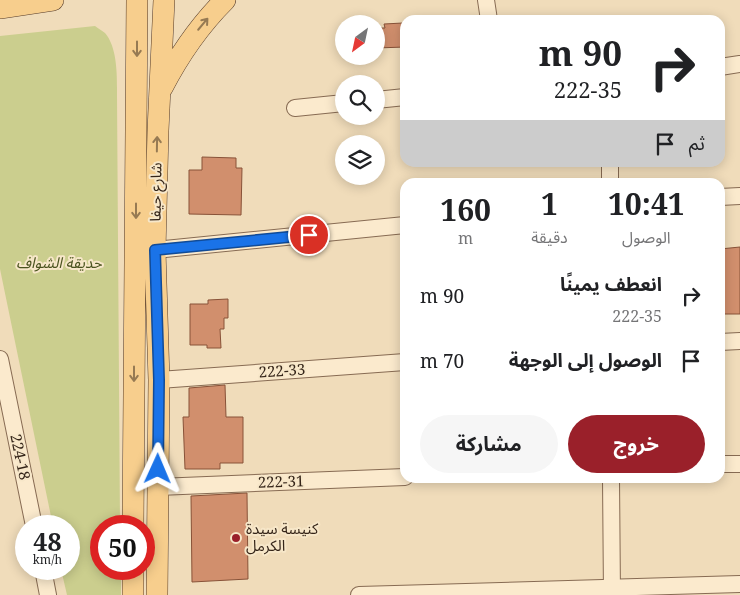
<!DOCTYPE html>
<html lang="ar">
<meta charset="utf-8">
<style>
body{margin:0;font-family:"Noto Serif","Noto Sans Arabic",serif;background:#f6f6f6;color:#202124;direction:rtl;height:100vh;display:flex;flex-direction:column;font-size:19px;white-space:nowrap}
*{box-sizing:border-box;margin:0}
p{font-size:16px;color:#757577}
.icon{flex:none;width:28px;height:28px;fill:none;stroke:currentColor;stroke-width:2;stroke-linecap:round;stroke-linejoin:round}
.map{position:relative;flex:1;overflow:hidden;direction:ltr}
.side{position:absolute;left:400px;top:178px;width:325px;height:305px;display:flex;flex-direction:column;background:#fff;border-radius:15px;box-shadow:0 2px 12px #0003;direction:rtl}
.side>*{flex:none}
.top-card{position:absolute;left:400px;top:15px;width:325px;height:152px;border-radius:15px;box-shadow:0 2px 12px #0003;direction:rtl;background:#fff;color:#202124;overflow:hidden}
.needle{width:32px;rotate:213deg}
.controls{position:absolute;left:335px;top:15px;display:grid;gap:10px}
.controls a{display:grid;place-items:center;width:50px;height:50px;border-radius:50%;background:#fff;box-shadow:0 2px 12px #0003;font-size:25px}
.speed{position:absolute;left:15px;top:515px;display:flex;gap:10px;font-size:25px;font-weight:700;text-align:center}
.speed>*{display:grid;place-content:center;width:65px;height:65px;border-radius:50%;background:#fff;box-shadow:0 2px 12px #0003;line-height:1}
.speed small{font-size:12px;font-weight:400}
.speed .limit{border:8px solid #d22;background:#fff;color:#111}
.pin{position:absolute;display:grid;place-items:center;width:42px;height:42px;color:#fff;margin:-21px;border:2px solid #fff;border-radius:50%;box-shadow:0 1px 5px #0007}
.me{position:absolute;width:55px;margin:-28px;rotate:1deg;stroke-linejoin:round;filter:drop-shadow(0 0 4px #0008)}
.turn{display:flex;align-items:center;gap:18px;height:105px;padding:0 20px;font-size:22px}
.turn .icon{width:65px;height:65px;stroke-width:2.5}
.turn b{display:block;font-size:35px;line-height:42px}
.then{display:flex;align-items:center;height:48px;padding:0 20px;background:#0003;gap:10px;font-size:19px}
.eta{display:flex;justify-content:space-evenly;align-items:center;height:85px;text-align:center}
.eta b{font-size:30px;font-weight:700;line-height:35px}
.primary-button{display:flex;gap:10px;margin-top:auto;padding:10px 20px}
.primary-button a{flex:1;height:58px;border-radius:30px;background:#9a202a;color:#fff;font-size:20px;font-weight:700;line-height:58px;text-align:center}
.primary-button a+a{background:#f6f6f6;color:#202124}
ul{padding:0;list-style:none}
li{display:flex;align-items:center;gap:15px;height:65px;padding:0 20px}
li div{flex:1}
li b{display:block;font-size:19px}
li em{font-style:normal}
.map>svg:first-child{display:block}
.green{fill:#cbce8e}
.building{fill:#d18f6d;stroke:#885238}
.lines{fill:none;stroke-linecap:round;stroke-linejoin:round}
.minor-casing{stroke:#876b53;stroke-width:18}
.major-casing{stroke:#543a29;stroke-width:22}
.minor{stroke:#fbeacd;stroke-width:16}
.major{stroke:#f7ce8d;stroke-width:21}
.oneway{stroke:#967a53}
.route-casing{stroke:#114b97;stroke-width:12}
.route{stroke:#1a73e8;stroke-width:9}
.poi-dot{fill:#9a202a;stroke:#f7e7c9;stroke-width:2}
.labels{text-anchor:middle;stroke-width:4;stroke-linejoin:round;paint-order:stroke}
.street-label{font-size:15px;fill:#352519;stroke:#f7e7c9}
.park-label{font-size:15px;font-style:italic;fill:#4a531f;stroke:#f7e7c9}
.poi-label{font-size:15px;fill:#352519;stroke:#f7e7c9;text-anchor:start}
</style>
<div class="map">
<svg width="740" height="595" viewBox="0 0 740 595">
<rect width="100%" height="100%" fill="#f0dcba"/>
<path class="green" d="M95 26C98 28 102 31 105 33 118 48 117 78 117 96L120 526H101V569H121V595H67L61 569H69V526H53L0 269V36Z"/>
<path class="building" d="M403 23 405 47 376 48V28H385L384 24Z
M202 157 236 158V168H242L241 215 189 214V170H202Z
M740 247V314H720V249Z
M228 299V318H224V329H220L221 348H207V345H190V304H208V300Z
M225 385 226 417H243V463H220V469H185L183 417H189V388Z
M247 493 248 579 192 582 191 496Z"/>
<g class="lines">
<g class="minor-casing">
<path id="minor" d="M486 0 489 20
M720 67 740 64
M376 100 405 97
M295 108 344 103
M610 162V182
M720 197 740 196
M155 250 405 225
M720 342 740 341
M0 359 34 526
M159 380 405 362
M720 464H740
M611 478 612 595
M158 487 405 477
M43 569 48 595
M359 595 740 584"/>
</g>
<g class="major-casing">
<path id="major" d="M0 8 53 0
M162 88C179 55 199 26 225 0
M133 526 137 0
M133 595V569
M157 595 159 380 155 250 158 131 164 0"/>
</g>
<use href="#minor" class="minor"/>
<use href="#major" class="major"/>
</g>
<defs><path id="oneway-shaft" d="M-6 0H5M1.5-3L5.5 0L1.5 3" fill="none" stroke-width="1.6" stroke-linecap="round" stroke-linejoin="round" transform="scale(1.25)"/></defs>
<g class="oneway">
<use href="#oneway-shaft" transform="translate(203 24) rotate(-50)"/>
<use href="#oneway-shaft" transform="translate(137 49) rotate(90)"/>
<use href="#oneway-shaft" transform="translate(157 144) rotate(-89)"/>
<use href="#oneway-shaft" transform="translate(136 211) rotate(90)"/>
<use href="#oneway-shaft" transform="translate(134 374) rotate(90)"/>
</g>
<g class="lines">
<g class="route-casing">
<path id="route" d="M158 469 159 380 155 250 309 235"/>
</g>
<use href="#route" class="route"/>
</g>
<circle class="poi-dot" cx="236" cy="538" r="5"/>
<g class="labels">
<g class="street-label">
<text transform="translate(156 192) rotate(-89)" y="5">شارع حيفا</text>
<text transform="translate(282 371) rotate(-4)" y="5">222-33</text>
<text transform="translate(20 457) rotate(78)" y="5">224-18</text>
<text transform="translate(281 482) rotate(-2)" y="5">222-31</text>
</g>
<g class="park-label">
<text x="59" y="268">حديقة الشواف</text>
</g>
<g class="poi-label">
<text x="246" y="534">كنيسة سيدة<tspan x="246" dy="17">الكرمل</tspan></text>
</g>
</g>
</svg>
<div class="controls">
<a><svg class="needle" viewBox="-14 -14 28 28"><path d="M0-13l5 13h-10z" fill="#e53935"/><path d="M0 13l5-13h-10z" fill="#757577"/></svg></a>
<a><svg class="icon" aria-label="search" viewBox="0 0 24 24"><circle cx="10" cy="10" r="6"/><path d="M15 15l6 6"/></svg></a>
<a><svg class="icon" aria-label="layers" viewBox="0 0 24 24"><path d="M12 4l9 5-9 5-9-5zM3 14l9 5 9-5"/></svg></a>
</div>
<div class="speed"><div>48<small>km/h</small></div><div class="limit">50</div></div>
<div class="pin" style="left:309px;top:235px;background:#d93025"><svg class="icon" aria-label="arrive" viewBox="0 0 24 24"><path d="M6 21V4h12l-3 4 3 4H6"/></svg></div>
<svg class="me" style="left:158px;top:469px" viewBox="-20 -20 40 40"><path d="M0-17L14 15 0 8-14 15z" fill="#1a73e8" stroke="#fff" stroke-width="4"/></svg>
<div class="top-card">
<div class="turn"><svg class="icon" aria-label="right" viewBox="0 0 24 24"><path d="M7 20v-9h11M14 6l5 5-5 5"/></svg><div><b>90 m</b>222-35</div></div>
<div class="then">ثم<svg class="icon" aria-label="arrive" viewBox="0 0 24 24"><path d="M6 21V4h12l-3 4 3 4H6"/></svg></div>
</div>
<section class="side">
<div class="eta">
<div><b>10:41</b><p>الوصول</p></div>
<div><b>1</b><p>دقيقة</p></div>
<div><b>160</b><p>m</p></div>
</div>
<ul>
<li><svg class="icon" aria-label="right" viewBox="0 0 24 24"><path d="M7 20v-9h11M14 6l5 5-5 5"/></svg><div><b>انعطف يمينًا</b><p>222-35</p></div><em>90 m</em></li>
<li><svg class="icon" aria-label="arrive" viewBox="0 0 24 24"><path d="M6 21V4h12l-3 4 3 4H6"/></svg><div><b>الوصول إلى الوجهة</b></div><em>70 m</em></li>
</ul>
<div class="primary-button"><a>خروج</a><a>مشاركة</a></div>
</section>
</div>
